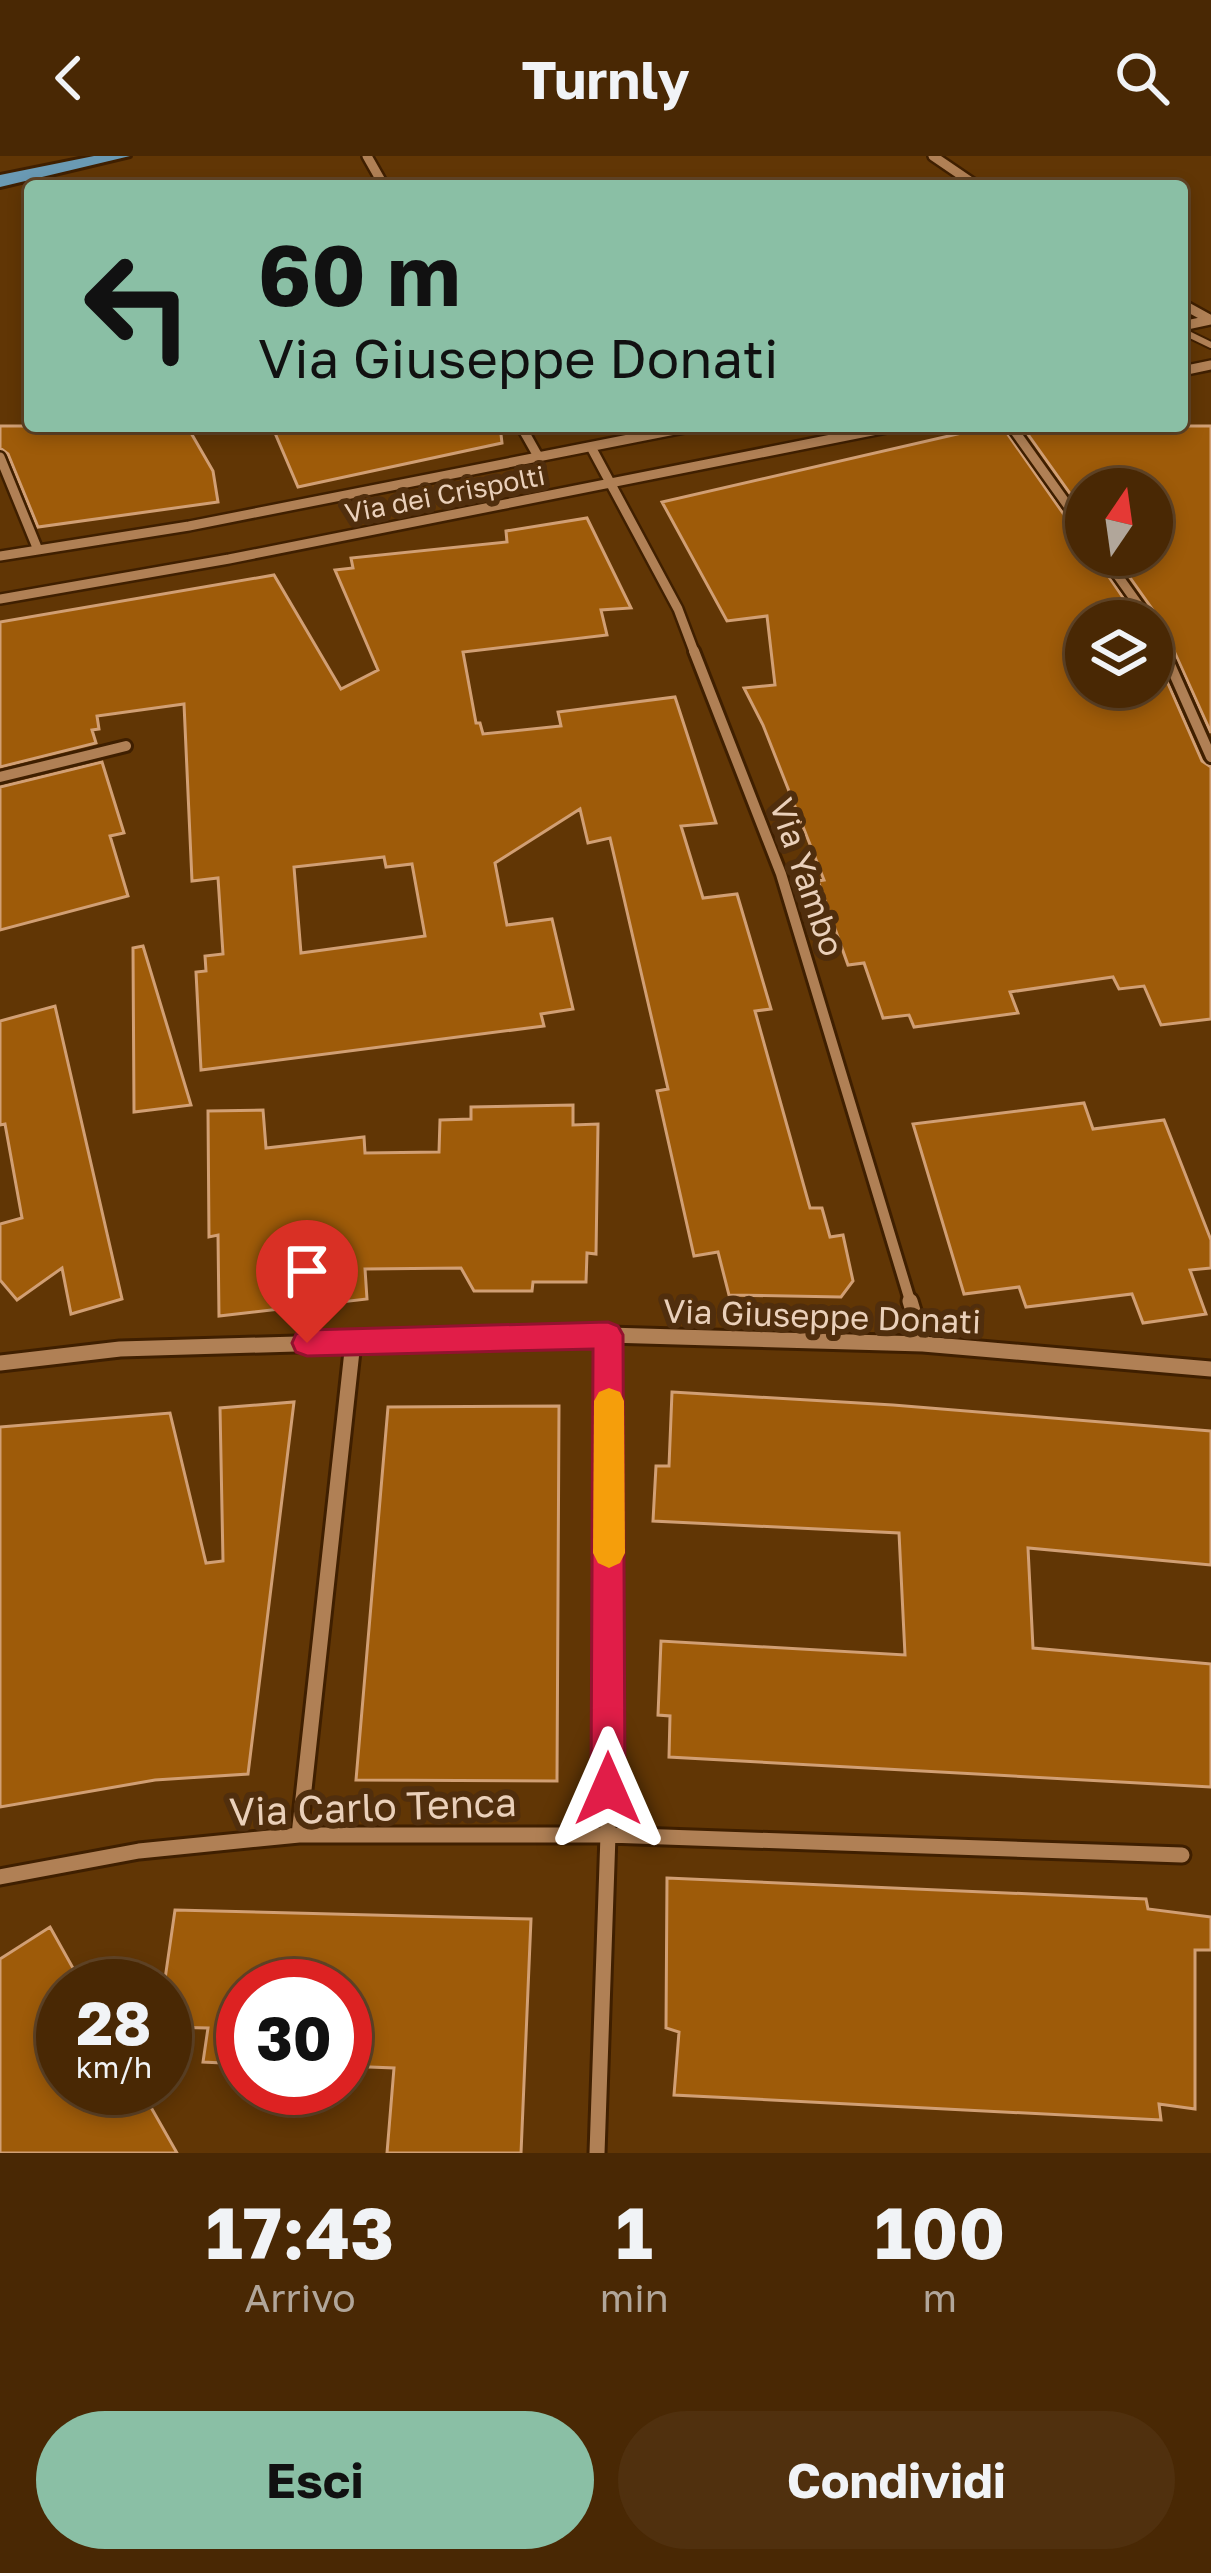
<!DOCTYPE html>
<html lang="it">
<style>
body{margin:0;font-family:"Golos Text",sans-serif;background:#50300e;color:#f1f3f6;height:100vh;display:flex;flex-direction:column;font-size:45px;white-space:nowrap}
*{box-sizing:border-box;margin:0}
p{font-size:39px;color:#b1a69a}
.icon{flex:none;width:66px;height:66px;fill:none;stroke:currentColor;stroke-width:2;stroke-linecap:round;stroke-linejoin:round}
.map{position:relative;height:1997px;overflow:hidden}
.sheet{display:flex;flex-direction:column;background:#492804;flex:1}
.sheet>*{flex:none}
.guide{position:absolute;left:24px;top:24px;width:1164px;height:252px;border-radius:12px;box-shadow:0 6px 18px #0003,0 0 0 3px #614426;background:#8abfa5;color:#111;overflow:hidden}
.needle{width:78px;rotate:13deg}
.buttons{position:absolute;left:1065px;top:312px;display:grid;gap:24px}
.buttons a{display:grid;place-items:center;width:108px;height:108px;border-radius:50%;background:#492804;box-shadow:0 6px 18px #0003,0 0 0 3px #614426;font-size:60px}
.speed{position:absolute;left:36px;top:1803px;display:flex;gap:24px;font-size:60px;font-weight:700;text-align:center}
.speed>*{display:grid;place-content:center;width:156px;height:156px;border-radius:50%;background:#492804;box-shadow:0 6px 18px #0003,0 0 0 3px #614426;line-height:1}
.speed small{font-size:30px;font-weight:400}
.speed .limit{border:18px solid #d22;background:#fff;color:#111}
.pin{position:absolute;display:grid;place-items:center;width:102px;height:102px;color:#fff;margin:-123px -51px;border-radius:50% 50% 50% 0;rotate:-45deg;box-shadow:0 0 12px #0007}
.pin .icon{rotate:45deg}
.me{position:absolute;width:132px;margin:-66px;rotate:0deg;stroke-linejoin:round;filter:drop-shadow(0 0 9px #0008)}
.turn{display:flex;align-items:center;gap:42px;height:252px;padding:0 36px;font-size:54px}
.turn .icon{width:156px;height:156px;stroke-width:2.5}
.turn b{display:block;font-size:84px;line-height:102px}
.eta{display:flex;justify-content:space-evenly;align-items:center;height:204px;text-align:center}
.eta b{font-size:72px;font-weight:700;line-height:84px}
.cta{display:flex;gap:24px;margin-top:auto;padding:24px 36px}
.cta a{flex:1;height:138px;border-radius:72px;background:#8abfa5;color:#111;font-size:48px;font-weight:700;line-height:138px;text-align:center}
.cta a+a{background:#50300e;color:#f1f3f6}
header{display:flex;justify-content:space-between;align-items:center;height:156px;padding:0 36px;background:#492804;font-size:54px;font-weight:700}
.map>svg:first-child{display:block}
.building{fill:#9e5b09;stroke:#d19f74;stroke-width:3;fill-rule:evenodd}
.lines{fill:none;stroke-linecap:round;stroke-linejoin:round}
.lane-casing{stroke:#3f1f00;stroke-width:10}
.street-far2-casing{stroke:#3f1f00;stroke-width:14}
.street-far1-casing{stroke:#3f1f00;stroke-width:16}
.street-casing{stroke:#3f1f00;stroke-width:21}
.primary-casing{stroke:#3f1f00;stroke-width:6}
.lane{stroke:#b08055;stroke-width:6}
.street-far2{stroke:#b08055;stroke-width:9}
.street-far1{stroke:#b08055;stroke-width:10}
.street{stroke:#b08055;stroke-width:15}
.primary{fill:#6a9ab4;fill-rule:evenodd}
.route{fill:#e11d48;stroke:#92132f;stroke-width:3}
.slow{fill:#f59e0b}
.labels{text-anchor:middle;stroke-width:12;stroke-linejoin:round;paint-order:stroke}
.far-street-label{font-size:27px;fill:#ead0ba;stroke:#502e0d}
.street-label{font-size:33px;fill:#ead0ba;stroke:#502e0d}
.near-street-label{font-size:39px;fill:#ead0ba;stroke:#502e0d}
</style>
<header><svg class="icon" aria-label="back" viewBox="0 0 24 24"><path d="M15 5l-7 7 7 7"/></svg>Turnly<svg class="icon" aria-label="search" viewBox="0 0 24 24"><circle cx="10" cy="10" r="6"/><path d="M15 15l6 6"/></svg></header>
<div class="map">
<svg width="1211" height="1997" viewBox="0 0 1211 1997">
<rect width="100%" height="100%" fill="#613605"/>
<path class="building" d="M0 270H187L213 315 218 346 38 371 8 298 0 292Z
M272 270H500L502 287 298 331Z
M992 270H1002L1079 380 1086 384V399H1094L1139 465H1086V531H1152V491L1202 605 1211 611V863L1161 869 1144 830 1119 833 1113 821 1010 836 1018 857 914 871 909 859 883 862 864 807 848 809 818 725 824 724 763 569 744 532 775 529 767 460 727 465 662 346Z
M1022 270H1211V577L1160 464 1114 399H1152V333H1086V360Z
M587 362 631 452 601 454 607 479 463 496 476 567H480L483 578 561 570 558 556 675 541 716 667 681 670 703 742 737 738 771 853 755 855 810 1052H822L830 1081 843 1079 853 1125 841 1141 729 1139 718 1096 694 1100 657 935 668 933 610 682 588 687 580 653 495 707 507 769 552 763 573 853 541 858 544 870 201 914 196 816 206 815 205 800 223 798 218 722 192 725 184 548 97 560 99 573 92 574 96 587 0 611V466L274 419 341 533 378 514 335 414 353 412 351 402 507 386 506 375ZM384 701 386 711 412 708 425 780 301 797 294 711Z
M102 606 124 677 110 680 128 740 0 774V631Z
M143 790 191 949 134 956 133 792Z
M55 850 122 1143 71 1158 62 1112 17 1144 0 1124V1068L22 1062 5 968 0 969V865Z
M1084 947 1093 973 1164 964 1211 1084V1112L1190 1114 1206 1158 1143 1167 1132 1138 1026 1151 1019 1131 964 1138 913 968Z
M573 949V969L598 968 596 1098 587 1097 586 1126H533L532 1135H474L461 1112 365 1113 367 1143 219 1160 218 1079 209 1081 208 955 263 954 266 992 364 981 365 997 439 996 440 964 471 963V951Z
M672 1236 893 1249 1211 1275V1409L1028 1392 1033 1492 1211 1508V1631L669 1601 670 1560 658 1559 661 1485 905 1499 899 1377 653 1365 656 1310H669Z
M294 1246 248 1618 155 1624 0 1651V1271L170 1257 206 1407 223 1405 220 1252Z
M559 1250 557 1625 356 1624 388 1251Z
M667 1722 1146 1743 1148 1753 1211 1761V1794H1195V1953L1159 1948 1161 1964 674 1939 679 1876 666 1872Z
M175 1754 531 1763 521 1997H387L394 1912 345 1910V1830H243V1908L203 1906 208 1872 165 1871V1823Z
M50 1771 83 1830H63V1932H140L177 1997H0V1803Z"/>
<g class="lines">
<g class="lane-casing">
<path id="lane" d="M1182 175 1211 189"/>
</g>
<g class="street-far2-casing">
<path id="street-far2" d="M367 0 384 30
M933 0 977 30
M1182 148 1211 164
M1182 170 1210 164
M1182 215 1211 209
M521 270 539 302
M1011 270 1086 375
M591 291 678 453 695 498
M0 301 38 394
M1103 399 1150 465
M0 400 189 370 695 270
M0 443 229 403 897 270
M1152 468 1165 498"/>
</g>
<g class="street-far1-casing">
<path id="street-far1" d="M694 495 781 718 911 1148
M1164 495 1211 601
M0 621 126 590"/>
</g>
<g class="street-casing">
<path id="street" d="M910 1145 923 1188
M0 1207 120 1193 608 1179 923 1188 1211 1213
M299 1679 353 1186
M0 1721 139 1695 299 1679H608L1182 1699
M597 1997 608 1679V1179"/>
</g>
<g class="primary-casing">
<path id="primary" d="M94 0H130L0 31V19Z"/>
</g>
<use href="#lane" class="lane"/>
<use href="#street-far2" class="street-far2"/>
<use href="#street-far1" class="street-far1"/>
<use href="#street" class="street"/>
<use href="#primary" class="primary"/>
</g>
<path class="route" d="M608 1166 618 1170 623 1179 625 1633 620 1645 608 1650 596 1645 591 1633 593 1193 307 1200 296 1196 292 1187 296 1178 307 1174Z"/>
<path class="slow" d="M609 1232 620 1236 624 1245 625 1397 620 1407 609 1412 598 1407 593 1397 594 1245 599 1236Z"/>
<g class="labels">
<g class="far-street-label">
<text transform="translate(445 339) rotate(-11)" y="9">Via dei Crispolti</text>
</g>
<g class="street-label">
<text transform="translate(807 721) rotate(71)" y="12">Via Yambo</text>
<text transform="translate(822 1160) rotate(2)" y="12">Via Giuseppe Donati</text>
</g>
<g class="near-street-label">
<text transform="translate(373 1651) rotate(-2)" y="14">Via Carlo Tenca</text>
</g>
</g>
</svg>
<div class="buttons">
<a><svg class="needle" viewBox="-14 -14 28 28"><path d="M0-13l5 13h-10z" fill="#e53935"/><path d="M0 13l5-13h-10z" fill="#b1a69a"/></svg></a>
<a><svg class="icon" aria-label="layers" viewBox="0 0 24 24"><path d="M12 4l9 5-9 5-9-5zM3 14l9 5 9-5"/></svg></a>
</div>
<div class="speed"><div>28<small>km/h</small></div><div class="limit">30</div></div>
<div class="pin" style="left:307px;top:1187px;background:#d93025"><svg class="icon" aria-label="arrive" viewBox="0 0 24 24"><path d="M6 21V4h12l-3 4 3 4H6"/></svg></div>
<svg class="me" style="left:608px;top:1633px" viewBox="-20 -20 40 40"><path d="M0-17L14 15 0 8-14 15z" fill="#e11d48" stroke="#fff" stroke-width="4"/></svg>
<div class="guide">
<div class="turn"><svg class="icon" aria-label="left" viewBox="0 0 24 24"><path d="M17 20v-9H6M10 6l-5 5 5 5"/></svg><div><b>60 m</b>Via Giuseppe Donati</div></div>
</div>
</div>
<section class="sheet">
<div class="eta">
<div><b>17:43</b><p>Arrivo</p></div>
<div><b>1</b><p>min</p></div>
<div><b>100</b><p>m</p></div>
</div>
<div class="cta"><a>Esci</a><a>Condividi</a></div>
</section>
